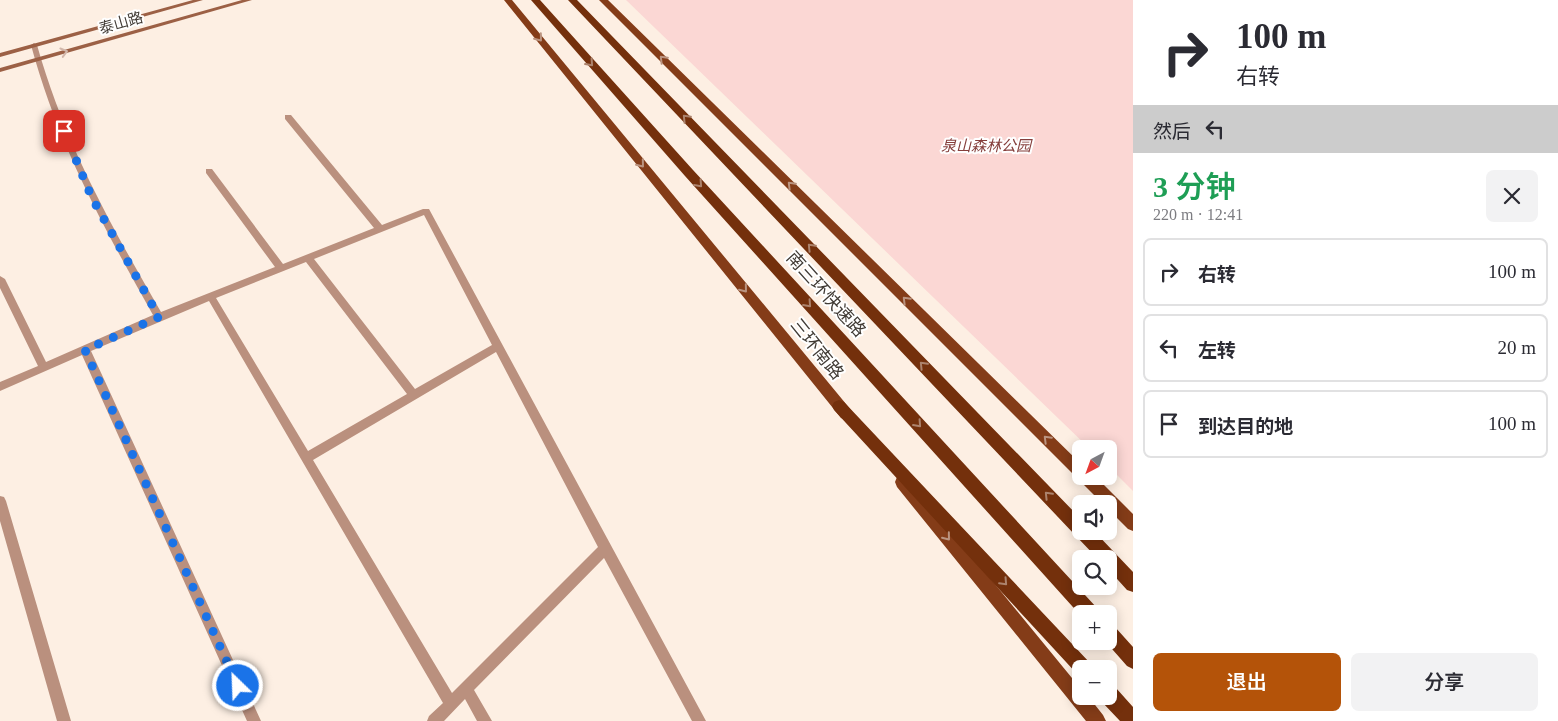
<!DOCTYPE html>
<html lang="zh">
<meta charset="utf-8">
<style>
body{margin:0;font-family:"Times New Roman","Noto Sans SC",serif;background:#f2f2f3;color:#2b2b33;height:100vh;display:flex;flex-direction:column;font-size:19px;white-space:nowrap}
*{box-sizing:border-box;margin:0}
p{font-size:16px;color:#7c7c81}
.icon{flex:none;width:28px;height:28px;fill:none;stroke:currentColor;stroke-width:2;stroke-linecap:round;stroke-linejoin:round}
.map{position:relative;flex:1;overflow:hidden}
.panel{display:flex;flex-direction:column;background:#fff;width:425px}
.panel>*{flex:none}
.guide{background:#fff;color:#2b2b33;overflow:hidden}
.needle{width:32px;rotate:221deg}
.buttons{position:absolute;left:1072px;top:440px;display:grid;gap:10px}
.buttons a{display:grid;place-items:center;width:45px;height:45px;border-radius:8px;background:#fff;box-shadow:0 2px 12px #0003;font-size:25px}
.pin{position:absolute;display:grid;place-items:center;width:42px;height:42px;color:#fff;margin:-21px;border-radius:10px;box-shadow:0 2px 8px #0006}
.me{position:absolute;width:55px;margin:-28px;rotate:336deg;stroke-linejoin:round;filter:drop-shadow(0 0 4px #0008)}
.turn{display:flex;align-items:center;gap:18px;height:105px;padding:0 20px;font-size:22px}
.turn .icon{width:65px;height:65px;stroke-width:2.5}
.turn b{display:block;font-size:35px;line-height:42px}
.then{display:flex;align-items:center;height:48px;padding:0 20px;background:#0003;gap:10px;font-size:19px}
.round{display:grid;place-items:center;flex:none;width:52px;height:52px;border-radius:8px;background:#f2f2f3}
.summary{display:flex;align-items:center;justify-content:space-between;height:85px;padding:0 20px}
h1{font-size:30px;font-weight:600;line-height:38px;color:#1e9e55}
.primary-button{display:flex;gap:10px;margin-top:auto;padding:10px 20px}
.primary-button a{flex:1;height:58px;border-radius:8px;background:#b45309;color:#fff;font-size:20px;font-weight:600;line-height:58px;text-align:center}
.primary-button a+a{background:#f2f2f3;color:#2b2b33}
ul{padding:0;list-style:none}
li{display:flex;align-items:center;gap:15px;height:68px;margin:0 10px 8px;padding:0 10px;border:2px solid #e1e1e2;border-radius:8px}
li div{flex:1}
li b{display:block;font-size:19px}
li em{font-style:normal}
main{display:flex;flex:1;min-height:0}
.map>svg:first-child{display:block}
.green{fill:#fbd7d4}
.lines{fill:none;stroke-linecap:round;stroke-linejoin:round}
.minor{fill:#ba907e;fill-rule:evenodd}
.secondary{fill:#9c6045;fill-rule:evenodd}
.primary{fill:#843c18;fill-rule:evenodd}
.trunk{fill:#74300c;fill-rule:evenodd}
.oneway{stroke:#bb9480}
.oneway2{stroke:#d2b7ab}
.oneway3{stroke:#ac836d}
.route{stroke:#1a73e8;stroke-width:9;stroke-dasharray:0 16.2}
.labels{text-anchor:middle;stroke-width:4;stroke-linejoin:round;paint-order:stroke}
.far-street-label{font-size:15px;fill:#413b35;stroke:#fff}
.far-park-label{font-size:15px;font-style:italic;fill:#853e3b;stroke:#fff}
.street-label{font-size:18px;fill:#413b35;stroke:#fff}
</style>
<main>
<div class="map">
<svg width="1133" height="721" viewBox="0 0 1133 721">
<rect width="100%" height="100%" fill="#fdefe3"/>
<path class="green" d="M626 0H1133V491L1109 467V449H1090Z"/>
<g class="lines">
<path class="minor" d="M34 43 37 45C65 144 110 224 161 312L275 267 206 173V169H212L283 264 374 228 285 119V115H291L382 225 423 209H429L706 721H692L604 558 474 690 492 721H477L465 699 444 721H427L429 716 443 703 209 301 91 351 261 721H247L82 355 0 391V382L38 366 0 288V276L5 279 46 362 153 315C103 226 58 145 31 45ZM424 215 492 345 415 389 314 259ZM306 262 407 394 308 451 216 298ZM496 352 598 547 452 693 313 460Z
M0 496 4 497 6 501 71 721H57L0 521Z"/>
<path class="secondary" d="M193 0H203L0 57V53Z
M242 0H252L0 72V68Z"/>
<path class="primary" d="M504 0H512L851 410 853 414 851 418 846 420 841 418Z
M599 0H608L1081 464V476H1095L1133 514V531L1128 529 1109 510V504H1103Z
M902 476 907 477 1081 689V696H1088L1103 715 1106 721H1086L897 487 895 482 897 477Z"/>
<path class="trunk" d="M531 0H540L693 170 1097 608 1100 614H1081V616L685 176Z
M568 0H577L1081 519V531H1094L1133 572V592L1127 590 1109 570V559H1098L1075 535Z
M839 400 844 402 1090 663 1093 669H1081V677L1078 675 834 410 832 406 834 402Z
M1109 624 1115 627 1133 647V669L1127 666 1105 641H1109Z
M1109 686 1116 688 1133 707V721H1120L1102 702 1100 696H1109Z"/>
</g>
<defs><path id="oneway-chevron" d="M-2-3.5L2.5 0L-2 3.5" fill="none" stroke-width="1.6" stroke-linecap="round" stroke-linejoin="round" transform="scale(1.25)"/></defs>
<g class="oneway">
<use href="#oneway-chevron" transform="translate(539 38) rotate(51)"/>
<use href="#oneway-chevron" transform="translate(663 59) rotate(-135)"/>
<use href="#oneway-chevron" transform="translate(641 164) rotate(51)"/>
<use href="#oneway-chevron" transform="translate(791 185) rotate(-135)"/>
<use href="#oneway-chevron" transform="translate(744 289) rotate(51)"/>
<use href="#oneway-chevron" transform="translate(906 300) rotate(-135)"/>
<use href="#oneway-chevron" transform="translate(1047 439) rotate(-135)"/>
<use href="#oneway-chevron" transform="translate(947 537) rotate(51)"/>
</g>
<use class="oneway2" href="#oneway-chevron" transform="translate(64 52) rotate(-16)"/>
<g class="oneway3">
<use href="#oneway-chevron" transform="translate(590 63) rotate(48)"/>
<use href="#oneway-chevron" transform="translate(686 118) rotate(-134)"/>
<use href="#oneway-chevron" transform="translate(699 184) rotate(48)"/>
<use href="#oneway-chevron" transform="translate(811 247) rotate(-134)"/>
<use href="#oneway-chevron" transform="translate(808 304) rotate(48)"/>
<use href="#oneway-chevron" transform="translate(923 365) rotate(-134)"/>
<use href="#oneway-chevron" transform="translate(918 424) rotate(48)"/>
<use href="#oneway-chevron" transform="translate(1048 495) rotate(-134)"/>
<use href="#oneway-chevron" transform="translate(1004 582) rotate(47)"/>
</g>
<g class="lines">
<path class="route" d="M64 131 92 198 159 317 85 350 238 686"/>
</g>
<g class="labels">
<g class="far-street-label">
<text transform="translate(121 23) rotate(-16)" y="5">泰山路</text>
</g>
<g class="far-park-label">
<text x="986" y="151">泉山森林公园</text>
</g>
<g class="street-label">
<text transform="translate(826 294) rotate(48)" y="6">南三环快速路</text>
<text transform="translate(817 349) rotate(51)" y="6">三环南路</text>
</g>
</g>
</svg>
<div class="buttons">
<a><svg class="needle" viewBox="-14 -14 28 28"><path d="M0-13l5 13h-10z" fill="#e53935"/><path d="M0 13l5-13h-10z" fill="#7c7c81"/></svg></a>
<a><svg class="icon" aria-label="sound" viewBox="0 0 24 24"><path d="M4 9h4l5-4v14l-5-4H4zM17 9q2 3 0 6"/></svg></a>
<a><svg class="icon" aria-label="search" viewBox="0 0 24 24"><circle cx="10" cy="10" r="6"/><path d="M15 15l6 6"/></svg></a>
<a>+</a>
<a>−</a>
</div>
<div class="pin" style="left:64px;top:131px;background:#d93025"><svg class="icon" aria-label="arrive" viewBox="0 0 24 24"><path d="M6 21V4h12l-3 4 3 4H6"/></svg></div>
<svg class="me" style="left:238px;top:686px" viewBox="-20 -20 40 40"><circle r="17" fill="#1a73e8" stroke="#fff" stroke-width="3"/><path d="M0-11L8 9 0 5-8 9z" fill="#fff"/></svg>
</div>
<section class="panel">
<div class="guide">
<div class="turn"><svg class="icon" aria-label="right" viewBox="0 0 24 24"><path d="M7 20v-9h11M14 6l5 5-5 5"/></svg><div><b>100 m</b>右转</div></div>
<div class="then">然后<svg class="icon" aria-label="left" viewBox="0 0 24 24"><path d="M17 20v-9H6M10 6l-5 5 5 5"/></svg></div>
</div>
<div class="summary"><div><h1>3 分钟</h1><p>220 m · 12:41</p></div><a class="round"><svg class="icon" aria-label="close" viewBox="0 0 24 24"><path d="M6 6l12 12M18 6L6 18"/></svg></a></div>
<ul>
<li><svg class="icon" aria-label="right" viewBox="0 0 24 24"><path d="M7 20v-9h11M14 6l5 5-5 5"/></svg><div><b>右转</b></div><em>100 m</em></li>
<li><svg class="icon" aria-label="left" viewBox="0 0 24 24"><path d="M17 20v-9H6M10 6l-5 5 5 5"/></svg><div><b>左转</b></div><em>20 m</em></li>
<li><svg class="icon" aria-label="arrive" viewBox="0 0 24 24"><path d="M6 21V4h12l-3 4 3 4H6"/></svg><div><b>到达目的地</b></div><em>100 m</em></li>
</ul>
<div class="primary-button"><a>退出</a><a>分享</a></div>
</section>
</main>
